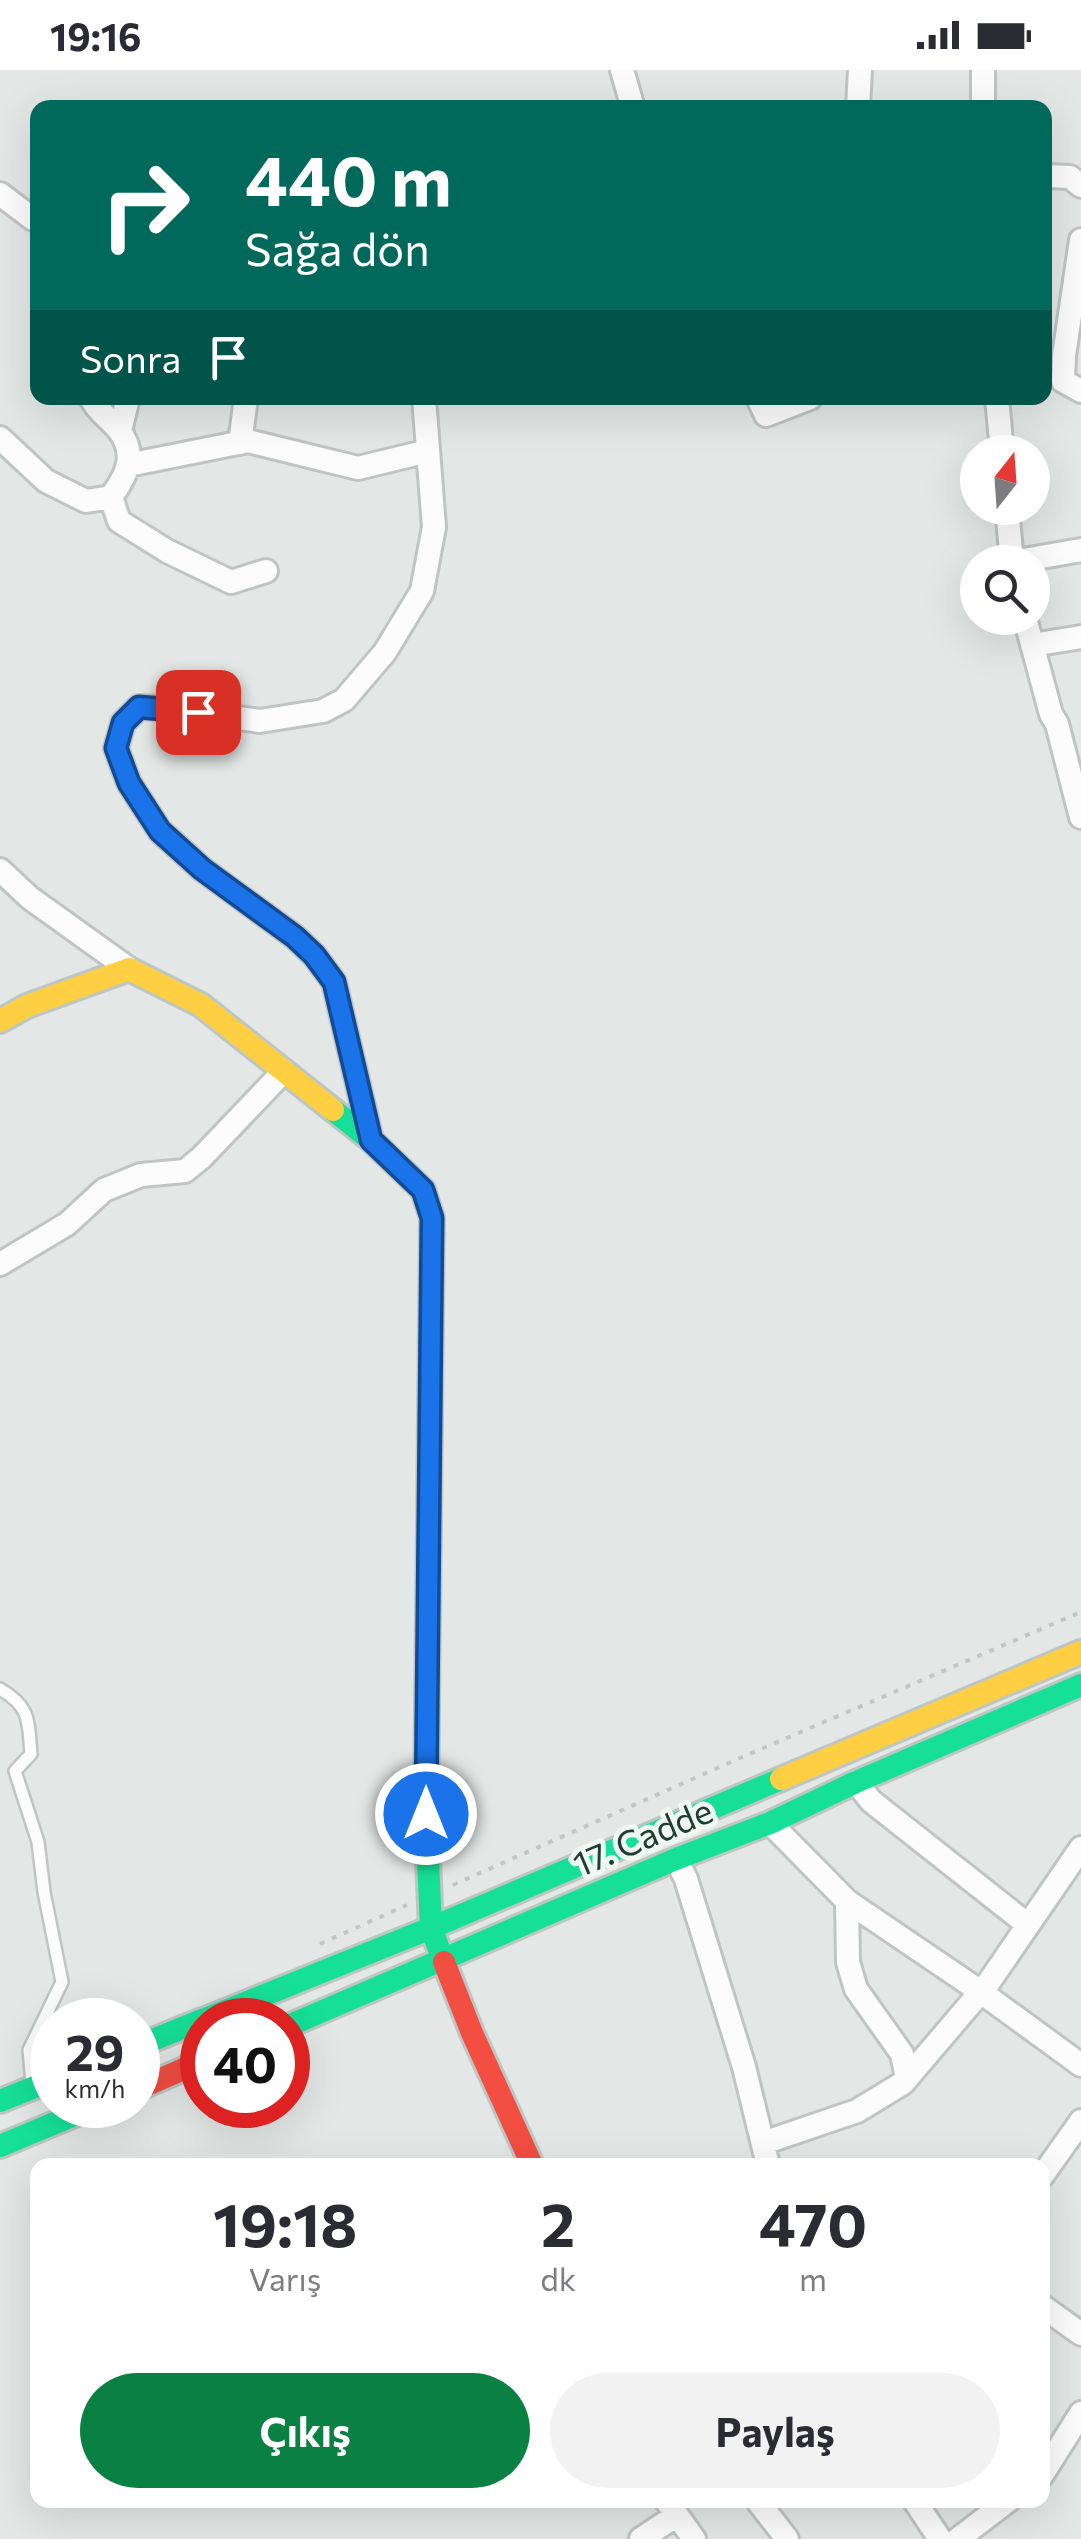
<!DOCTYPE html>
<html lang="tr">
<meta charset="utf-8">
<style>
body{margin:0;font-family:Commissioner,sans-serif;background:#f2f2f3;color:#2b2b33;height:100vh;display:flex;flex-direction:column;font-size:38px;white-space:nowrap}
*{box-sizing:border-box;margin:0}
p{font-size:32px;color:#7c7c81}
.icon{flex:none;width:55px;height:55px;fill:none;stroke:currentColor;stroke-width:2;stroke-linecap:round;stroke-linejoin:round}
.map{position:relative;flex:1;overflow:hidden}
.details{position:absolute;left:30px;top:2088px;width:1020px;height:350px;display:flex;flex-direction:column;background:#fff;border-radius:20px;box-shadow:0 10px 40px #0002}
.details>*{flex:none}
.top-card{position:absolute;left:30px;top:30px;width:1022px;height:305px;border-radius:20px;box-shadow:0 10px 40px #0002;background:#00695c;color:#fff;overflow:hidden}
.needle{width:65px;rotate:17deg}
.fabs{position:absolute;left:960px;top:365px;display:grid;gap:20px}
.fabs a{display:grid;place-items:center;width:90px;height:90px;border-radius:50%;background:#fff;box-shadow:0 10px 40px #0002;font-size:50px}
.speed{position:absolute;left:30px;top:1928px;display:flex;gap:20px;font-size:50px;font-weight:700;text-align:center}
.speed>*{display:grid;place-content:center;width:130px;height:130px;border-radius:50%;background:#fff;box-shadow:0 10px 40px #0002;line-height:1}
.speed small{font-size:25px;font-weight:400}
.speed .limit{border:15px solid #d22;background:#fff;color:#111}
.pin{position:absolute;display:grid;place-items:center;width:85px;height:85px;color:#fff;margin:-42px;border-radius:20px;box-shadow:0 5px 15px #0006}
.me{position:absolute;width:110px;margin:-55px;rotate:0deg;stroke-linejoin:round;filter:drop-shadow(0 0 8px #0008)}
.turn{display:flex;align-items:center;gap:35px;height:210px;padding:0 50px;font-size:45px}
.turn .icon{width:130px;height:130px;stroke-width:2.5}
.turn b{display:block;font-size:70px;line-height:85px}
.then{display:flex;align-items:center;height:95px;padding:0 50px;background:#0003;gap:20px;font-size:38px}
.eta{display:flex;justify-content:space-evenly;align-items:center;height:170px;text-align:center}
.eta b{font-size:60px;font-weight:700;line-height:70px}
.primary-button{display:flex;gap:20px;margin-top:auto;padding:20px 50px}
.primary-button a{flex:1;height:115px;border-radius:60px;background:#0b8043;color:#fff;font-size:40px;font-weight:700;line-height:115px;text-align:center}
.primary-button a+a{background:#f2f2f3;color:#2b2b33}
.status{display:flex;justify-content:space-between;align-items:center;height:70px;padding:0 50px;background:#fff;direction:ltr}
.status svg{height:28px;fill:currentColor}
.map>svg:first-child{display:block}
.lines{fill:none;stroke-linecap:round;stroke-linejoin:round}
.lane-casing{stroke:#c0c5c3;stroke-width:16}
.street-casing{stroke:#c0c5c3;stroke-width:28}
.fast-casing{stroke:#bec6c3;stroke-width:28}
.slow-casing{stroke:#bec6c3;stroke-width:28}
.jam-casing{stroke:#bec6c3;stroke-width:28}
.path{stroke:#c0c8c6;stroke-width:4;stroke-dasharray:5 8;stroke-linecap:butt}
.lane{stroke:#fbfcfb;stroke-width:11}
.street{stroke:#fbfcfb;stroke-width:22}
.fast{stroke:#16e098;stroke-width:22}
.slow{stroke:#ffcf43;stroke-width:22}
.jam{stroke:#f24e42;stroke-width:22}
.route-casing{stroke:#114b97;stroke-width:25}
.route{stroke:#1a73e8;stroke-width:18}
.labels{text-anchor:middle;stroke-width:10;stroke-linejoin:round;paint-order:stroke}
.street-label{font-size:35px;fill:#203c34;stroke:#f0f8f4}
</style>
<div class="status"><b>19:16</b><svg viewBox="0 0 49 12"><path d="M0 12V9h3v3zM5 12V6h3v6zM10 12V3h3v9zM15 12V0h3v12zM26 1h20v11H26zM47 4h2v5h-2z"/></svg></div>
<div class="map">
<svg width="1081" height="2469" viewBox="0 0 1081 2469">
<rect width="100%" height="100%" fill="#e3e8e6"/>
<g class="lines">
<g class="lane-casing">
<path id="lane" d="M0 1619C31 1637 28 1651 31 1684L15 1701 38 1772 44 1822 62 1912 29 1980 32 2013"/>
</g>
<g class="street-casing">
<path id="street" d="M622 0 633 38
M858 38 860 0
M983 38V0
M1045 106 1070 107 1081 116
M0 124 33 149
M1081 170 1064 286 1063 311 1081 321
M758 328 766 345 810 328
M997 328 1002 382
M120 361 128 328
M0 368 46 411 86 431 111 427C127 405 138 384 118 359 108 347 98 342 91 328
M240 373 246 328
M128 395 248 371 358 398 428 381
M111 427 119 451 167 481 231 512 266 501
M1007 438 1012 492 1081 480
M1025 548 1051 644 1057 654 1081 747
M1032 575 1081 567
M0 800 30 828 129 899
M371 1070 334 912 314 885 295 867 202 799 160 761 129 713 116 678 123 653 139 637 167 638 260 651 323 641 344 630 385 582 422 521 434 457 424 328
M0 1194 67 1154 104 1120 141 1105 185 1101 202 1087 284 1001
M856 1712 871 1731 1028 1855
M770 1753 847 1831 981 1922 1081 1995
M676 1789 686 1809 744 1997 768 2095
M847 1831 848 1892 856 1919 902 1984 907 2008
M763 2073 857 2041 903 2013 989 1912 1081 1778
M1042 2106 1081 2051
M1042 2236 1081 2264
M1042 2405 1081 2343
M666 2430 694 2469
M757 2430 787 2469
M914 2430 940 2469
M641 2469 677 2445
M958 2469 1009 2430"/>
</g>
<g class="fast-casing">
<path id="fast" d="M333 1040 371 1070 423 1120 432 1148 426 1744 431 1858 444 1892
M203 1950 431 1858 781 1709
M288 1956 676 1789 770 1753 856 1712 1081 1615
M138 1976 202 1950
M0 2031 52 2010
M0 2076 98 2035"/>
</g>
<g class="slow-casing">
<path id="slow" d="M0 951 27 936 129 899 201 935 333 1040
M781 1709 1081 1582"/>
</g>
<g class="jam-casing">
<path id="jam" d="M444 1892 472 1963 532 2095
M138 2019 202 1991"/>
</g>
<path class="path" d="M453 1815 740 1688 1081 1542
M320 1874 407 1835"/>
<use href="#lane" class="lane"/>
<use href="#street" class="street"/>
<use href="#fast" class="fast"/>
<use href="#slow" class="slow"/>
<use href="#jam" class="jam"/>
</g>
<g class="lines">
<g class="route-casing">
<path id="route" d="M198 642 139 637 123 653 116 678 129 713 160 761 202 799 295 867 314 885 334 912 371 1070 423 1120 432 1148 426 1744"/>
</g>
<use href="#route" class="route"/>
</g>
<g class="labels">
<g class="street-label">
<text transform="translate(643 1768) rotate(-23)" y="12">17. Cadde</text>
</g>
</g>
</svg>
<div class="fabs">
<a><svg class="needle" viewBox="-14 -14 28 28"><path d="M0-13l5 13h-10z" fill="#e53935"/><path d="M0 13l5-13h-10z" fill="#7c7c81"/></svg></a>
<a><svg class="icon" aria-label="search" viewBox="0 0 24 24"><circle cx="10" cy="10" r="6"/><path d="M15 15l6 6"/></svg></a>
</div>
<div class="speed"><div>29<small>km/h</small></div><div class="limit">40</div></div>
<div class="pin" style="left:198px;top:642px;background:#d93025"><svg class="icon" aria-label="arrive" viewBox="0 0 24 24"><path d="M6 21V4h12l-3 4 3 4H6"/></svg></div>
<svg class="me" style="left:426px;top:1744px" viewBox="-20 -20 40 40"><circle r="17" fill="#1a73e8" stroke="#fff" stroke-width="3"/><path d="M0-11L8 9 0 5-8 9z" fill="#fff"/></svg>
<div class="top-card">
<div class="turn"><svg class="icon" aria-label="right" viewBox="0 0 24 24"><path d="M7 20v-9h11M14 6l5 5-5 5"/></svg><div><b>440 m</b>Sağa dön</div></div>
<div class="then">Sonra<svg class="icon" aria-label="arrive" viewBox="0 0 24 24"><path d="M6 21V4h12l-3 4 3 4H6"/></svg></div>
</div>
<section class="details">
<div class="eta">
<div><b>19:18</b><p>Varış</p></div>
<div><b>2</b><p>dk</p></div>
<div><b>470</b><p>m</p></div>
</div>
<div class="primary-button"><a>Çıkış</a><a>Paylaş</a></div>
</section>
</div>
